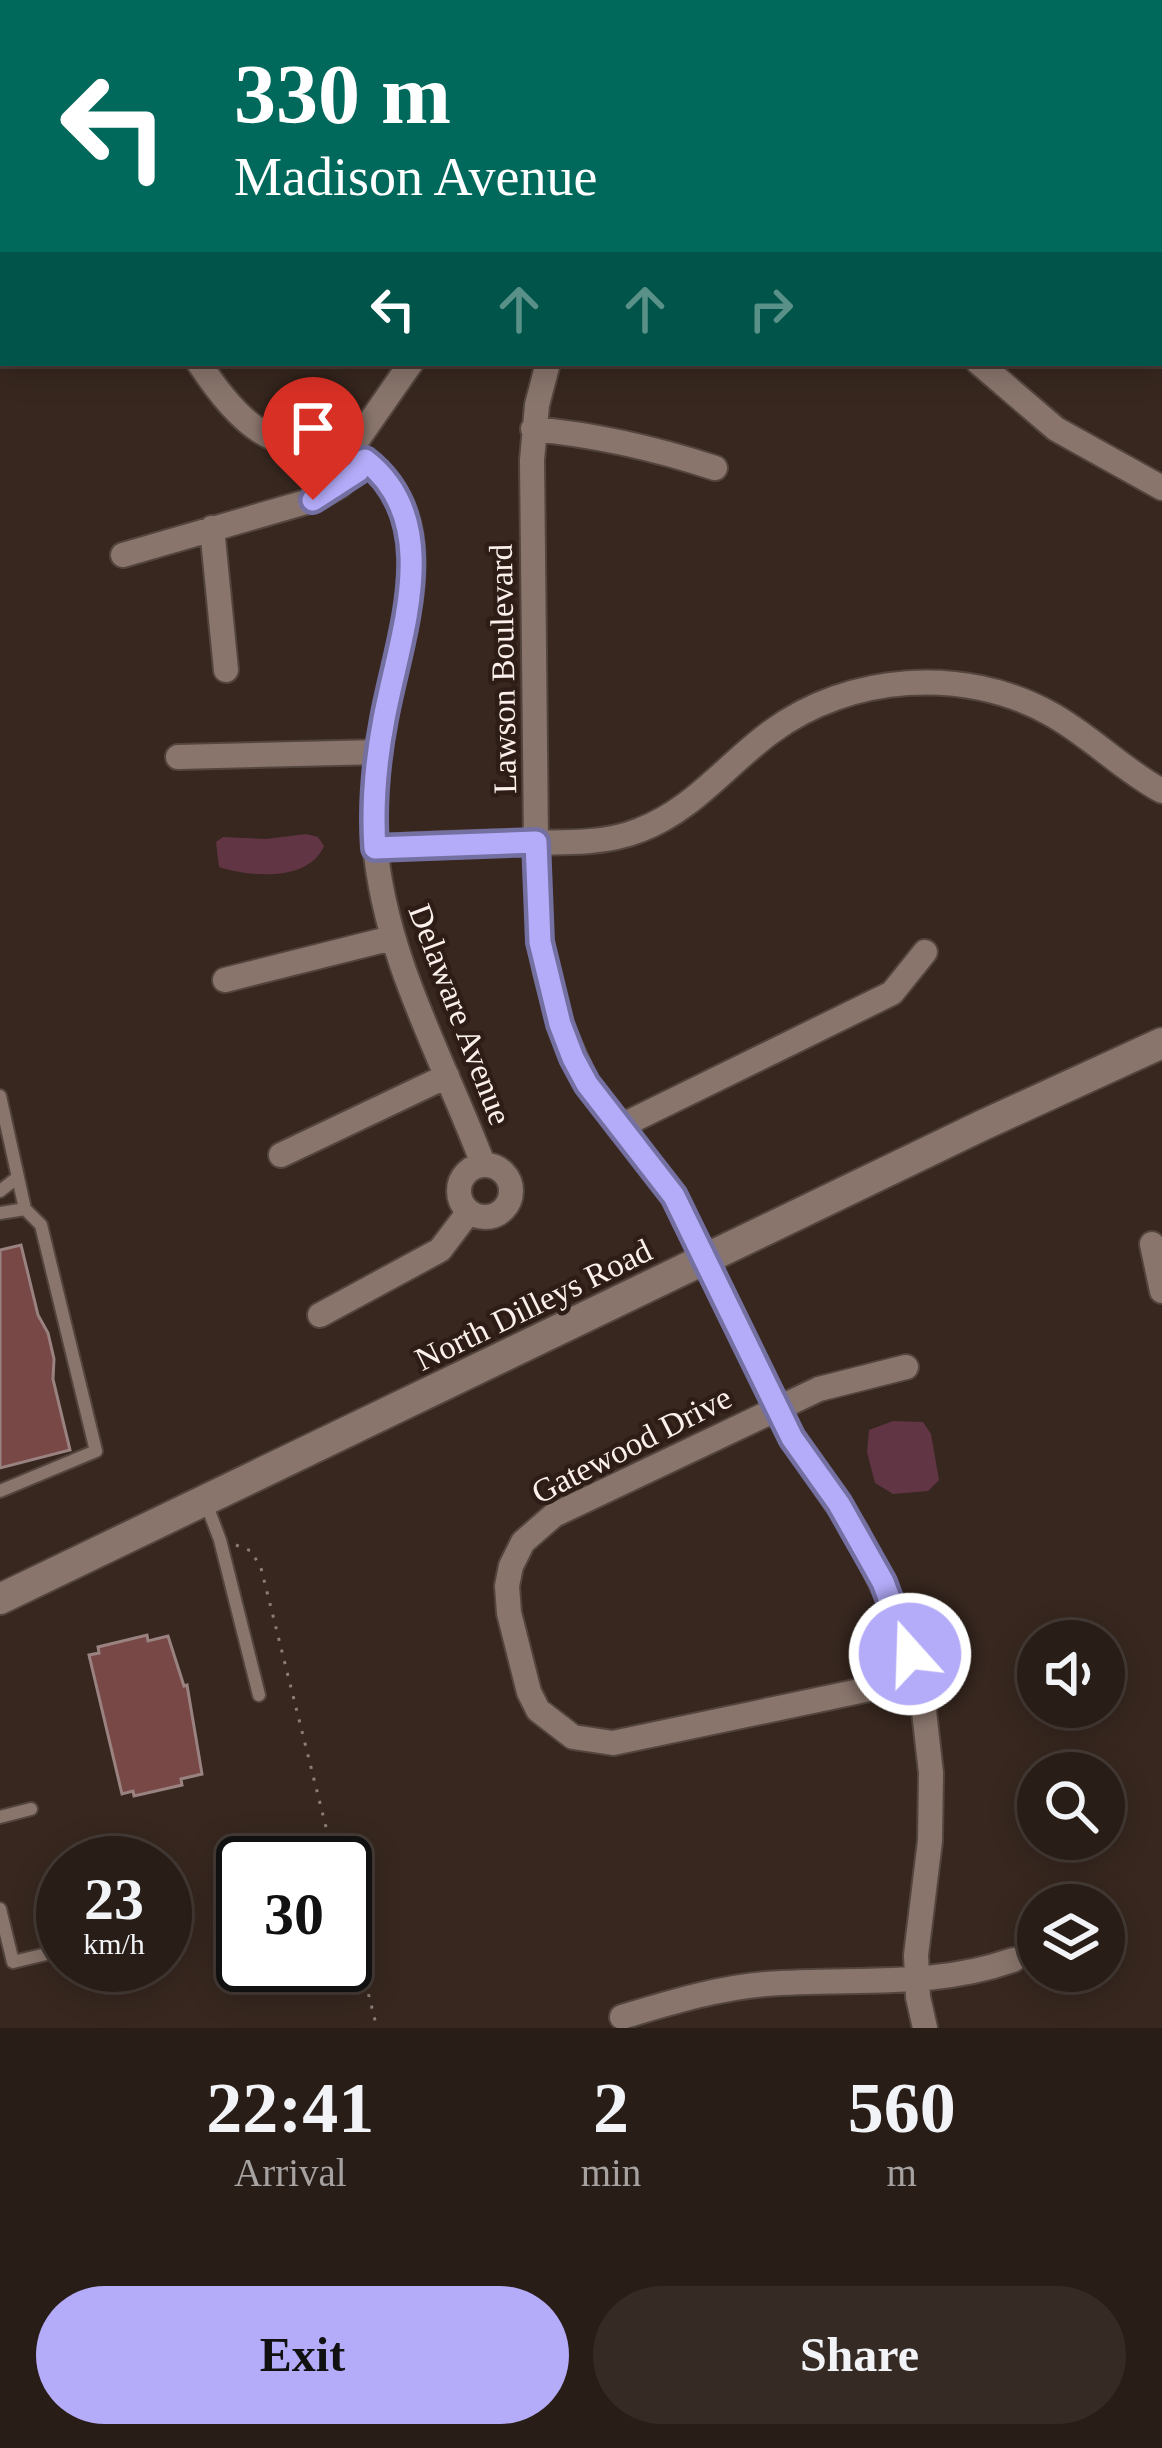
<!DOCTYPE html>
<style>
body{margin:0;font-family:Georgia,serif;background:#352a24;color:#f1f3f6;height:100vh;display:flex;flex-direction:column;font-size:45px;white-space:nowrap}
*{box-sizing:border-box;margin:0}
p{font-size:39px;color:#a5a2a1}
.icon{flex:none;width:66px;height:66px;fill:none;stroke:currentColor;stroke-width:2;stroke-linecap:round;stroke-linejoin:round}
.map{position:relative;height:2028px;overflow:hidden}
.panel{display:flex;flex-direction:column;background:#291d17;flex:1}
.panel>*{flex:none}
.hud{position:absolute;left:0px;top:0px;width:1164px;height:366px;box-shadow:0 6px 30px #0003,0 0 0 3px #453b36;background:#00695c;color:#fff;overflow:hidden}
.controls{position:absolute;left:1017px;top:1620px;display:grid;gap:24px}
.controls a{display:grid;place-items:center;width:108px;height:108px;border-radius:50%;background:#291d17;box-shadow:0 6px 30px #0003,0 0 0 3px #453b36;font-size:60px}
.speed{position:absolute;left:36px;top:1836px;display:flex;gap:24px;font-size:60px;font-weight:700;text-align:center}
.speed>*{display:grid;place-content:center;width:156px;height:156px;border-radius:50%;background:#291d17;box-shadow:0 6px 30px #0003,0 0 0 3px #453b36;line-height:1}
.speed small{font-size:30px;font-weight:400}
.speed .limit{border:6px solid #111;border-radius:18px;background:#fff;color:#111}
.pin{position:absolute;display:grid;place-items:center;width:102px;height:102px;color:#fff;margin:-123px -51px;border-radius:50% 50% 50% 0;rotate:-45deg;box-shadow:0 0 12px #0007}
.pin .icon{rotate:45deg}
.me{position:absolute;width:132px;margin:-66px;rotate:340deg;stroke-linejoin:round;filter:drop-shadow(0 0 9px #0008)}
.turn{display:flex;align-items:center;gap:42px;height:252px;padding:0 36px;font-size:54px}
.turn .icon{width:156px;height:156px;stroke-width:2.5}
.turn b{display:block;font-size:84px;line-height:102px}
.lanes{display:flex;align-items:center;height:114px;padding:0 36px;background:#0003;justify-content:center;gap:60px;direction:ltr}
.lanes .off{opacity:.35}
.eta{display:flex;justify-content:space-evenly;align-items:center;height:204px;text-align:center}
.eta b{font-size:72px;font-weight:700;line-height:84px}
.primary-button{display:flex;gap:24px;margin-top:auto;padding:24px 36px}
.primary-button a{flex:1;height:138px;border-radius:72px;background:#b4acf9;color:#111;font-size:48px;font-weight:700;line-height:138px;text-align:center}
.primary-button a+a{background:#352a24;color:#f1f3f6}
.map>svg:first-child{display:block}
.green{fill:#4b4017}
.water{fill:#613544}
.building{fill:#784846;stroke:#998280;stroke-width:3}
.lines{fill:none;stroke-linecap:round;stroke-linejoin:round}
.lane-casing{stroke:#53453e;stroke-width:16}
.street-casing{stroke:#53453e;stroke-width:28}
.secondary-casing{stroke:#53453e;stroke-width:34}
.path{stroke:#8b7d77;stroke-width:3;stroke-dasharray:3 9;stroke-linecap:butt}
.lane{stroke:#89756c;stroke-width:12}
.street{stroke:#89756c;stroke-width:24}
.secondary{stroke:#89756c;stroke-width:30}
.route-casing{stroke:#7570a2;stroke-width:30}
.route{stroke:#b4acf9;stroke-width:21}
.labels{text-anchor:middle;stroke-width:9;stroke-linejoin:round;paint-order:stroke}
.street-label{font-size:33px;fill:#fbf0eb;stroke:#2d1d16}
</style>
<div class="map">
<svg width="1162" height="2028" viewBox="0 0 1162 2028">
<rect width="100%" height="100%" fill="#37271f"/>
<path class="green" d="M557 0H937L561 3Z"/>
<path class="water" d="M306 834 318 837 324 846C309 882 250 877 219 867L216 842 223 837 266 839Z
M893 1421 923 1422 931 1434 939 1480 928 1491 893 1494 875 1483 867 1452 869 1430Z"/>
<path class="building" d="M21 1245 38 1315 48 1333 54 1359 53 1379 70 1450 0 1468V1250Z
M147 1635 148 1641 168 1636 184 1686 187 1685 202 1774 181 1779 182 1785 134 1796 133 1791 122 1794 89 1655 99 1653 98 1647Z"/>
<g class="lines">
<g class="lane-casing">
<path id="lane" d="M0 1096 25 1209 41 1225 96 1451 0 1491
M0 1191 18 1177
M0 1213 25 1209
M206 1503 220 1540 259 1695
M0 1817 31 1809
M0 1909 13 1962 63 1950"/>
</g>
<g class="street-casing">
<path id="street" d="M281 0 283 3
M536 0 540 3
M986 0 989 3
M219 3 222 0
M952 3 955 0
M1161 158 1162 159
M199 363C214 386 236 416 260 431 314 465 362 428 400 501 431 562 397 654 385 717 377 758 371 803 375 844 385 959 443 1058 483 1164
M548 363 537 405 532 460 536 842 540 942 546 973 560 1024 587 1084 673 1195 792 1438 857 1533 903 1628 924 1711 931 1773 930 1841 916 1955 918 1997 925 2028
M979 363 1056 429 1162 488
M533 429C598 435 654 448 715 468
M349 452 411 363
M212 528 226 670
M123 555 313 500 339 486 365 460
M178 757 379 752
M375 848C421 844 467 843 513 842 554 842 601 846 640 830 693 810 726 765 771 732 849 674 964 666 1049 713 1090 735 1121 769 1162 791
M225 980 392 938
M619 1127 892 993 925 952
M281 1155 447 1076
M459 1191a26 26 0 1 1 52 0a26 26 0 1 1-52 0Z
M1152 1244 1162 1291
M320 1315 440 1250 468 1213
M906 1367 819 1389 554 1515 523 1542 511 1566 507 1586 509 1613 529 1692 538 1710 573 1737 613 1743 917 1679
M622 2017C669 2003 717 1988 766 1984 852 1977 930 1989 1013 1960"/>
</g>
<g class="secondary-casing">
<path id="secondary" d="M0 1599 983 1125 1162 1043"/>
</g>
<path class="path" d="M236 1545 251 1551 261 1568 335 1863
M345 1901 377 2028"/>
<use href="#lane" class="lane"/>
<use href="#street" class="street"/>
<use href="#secondary" class="secondary"/>
</g>
<g class="lines">
<g class="route-casing">
<path id="route" d="M313 500 358 471 365 460C446 522 399 637 384 719 376 761 372 805 375 848L536 842 540 942 560 1024 573 1058 587 1084 674 1196 792 1438 839 1504 883 1582 910 1654"/>
</g>
<use href="#route" class="route"/>
</g>
<g class="labels">
<g class="street-label">
<text transform="translate(502 669) rotate(-91)" y="12">Lawson Boulevard</text>
<text transform="translate(461 1014) rotate(69)" y="12">Delaware Avenue</text>
<text transform="translate(533 1304) rotate(-26)" y="12">North Dilleys Road</text>
<text transform="translate(631 1444) rotate(-27)" y="12">Gatewood Drive</text>
</g>
</g>
</svg>
<div class="controls">
<a><svg class="icon" aria-label="sound" viewBox="0 0 24 24"><path d="M4 9h4l5-4v14l-5-4H4zM17 9q2 3 0 6"/></svg></a>
<a><svg class="icon" aria-label="search" viewBox="0 0 24 24"><circle cx="10" cy="10" r="6"/><path d="M15 15l6 6"/></svg></a>
<a><svg class="icon" aria-label="layers" viewBox="0 0 24 24"><path d="M12 4l9 5-9 5-9-5zM3 14l9 5 9-5"/></svg></a>
</div>
<div class="speed"><div>23<small>km/h</small></div><div class="limit">30</div></div>
<div class="pin" style="left:313px;top:500px;background:#d93025"><svg class="icon" aria-label="arrive" viewBox="0 0 24 24"><path d="M6 21V4h12l-3 4 3 4H6"/></svg></div>
<svg class="me" style="left:910px;top:1654px" viewBox="-20 -20 40 40"><circle r="17" fill="#b4acf9" stroke="#fff" stroke-width="3"/><path d="M0-11L8 9 0 5-8 9z" fill="#fff"/></svg>
<div class="hud">
<div class="turn"><svg class="icon" aria-label="left" viewBox="0 0 24 24"><path d="M17 20v-9H6M10 6l-5 5 5 5"/></svg><div><b>330 m</b>Madison Avenue</div></div>
<div class="lanes"><svg class="icon" aria-label="left" viewBox="0 0 24 24"><path d="M17 20v-9H6M10 6l-5 5 5 5"/></svg><svg class="icon off" aria-label="ahead" viewBox="0 0 24 24"><path d="M12 20V5M6 11l6-6 6 6"/></svg><svg class="icon off" aria-label="ahead" viewBox="0 0 24 24"><path d="M12 20V5M6 11l6-6 6 6"/></svg><svg class="icon off" aria-label="right" viewBox="0 0 24 24"><path d="M7 20v-9h11M14 6l5 5-5 5"/></svg></div>
</div>
</div>
<section class="panel">
<div class="eta">
<div><b>22:41</b><p>Arrival</p></div>
<div><b>2</b><p>min</p></div>
<div><b>560</b><p>m</p></div>
</div>
<div class="primary-button"><a>Exit</a><a>Share</a></div>
</section>
